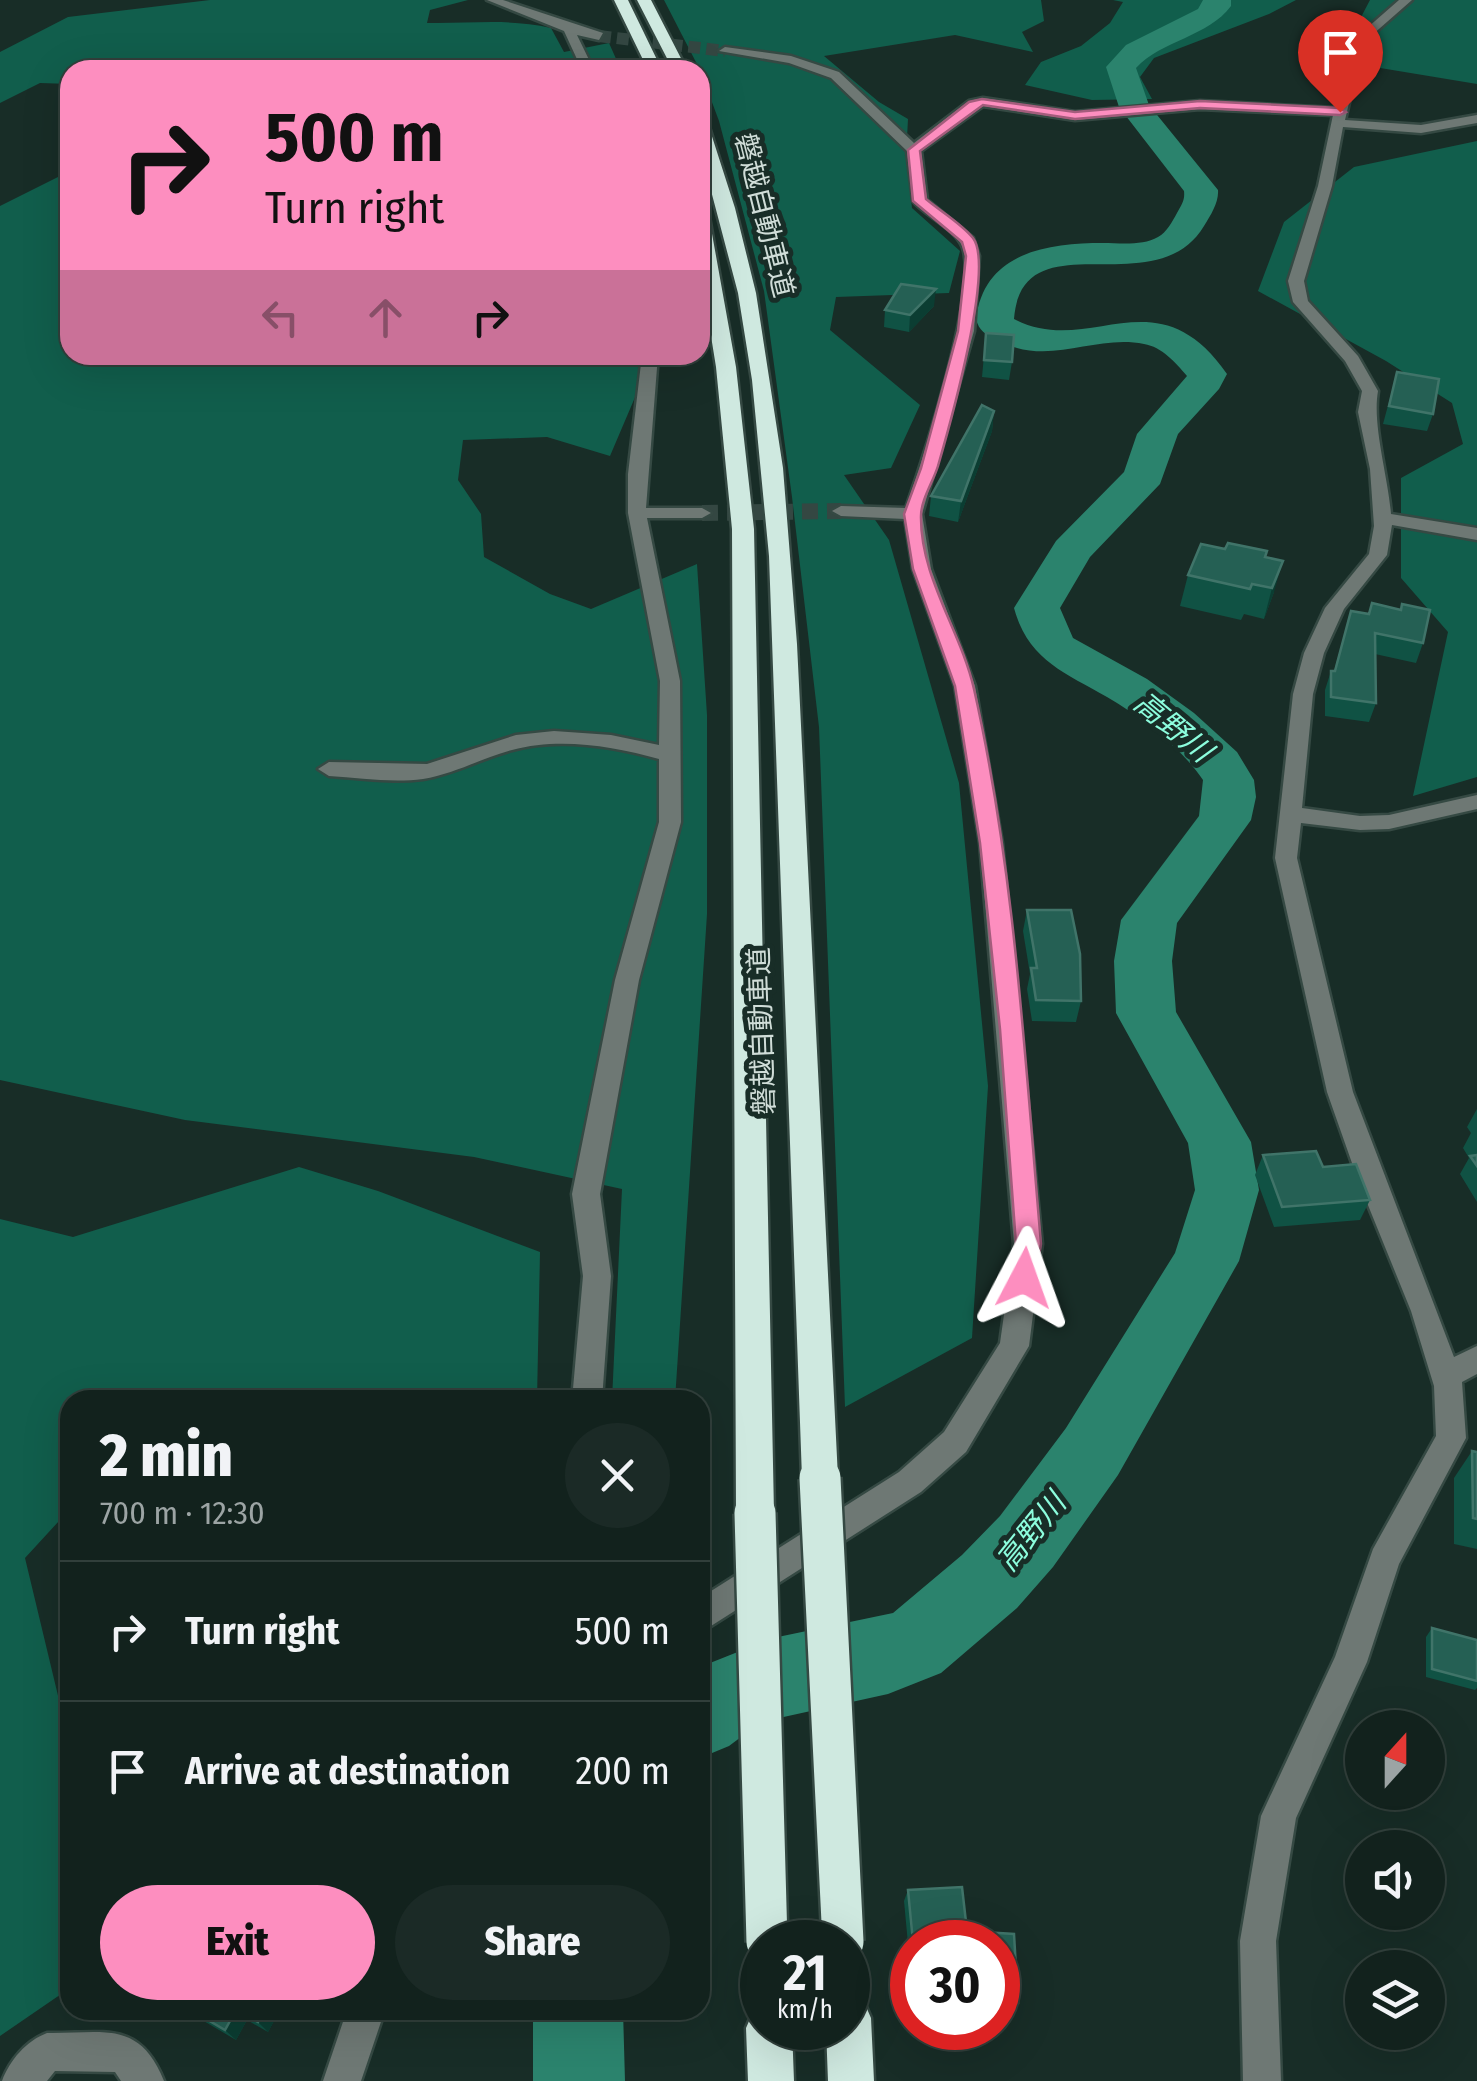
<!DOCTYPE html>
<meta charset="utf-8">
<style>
body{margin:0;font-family:"Fira Sans Condensed","Noto Sans JP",sans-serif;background:#1b2a26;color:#f1f3f6;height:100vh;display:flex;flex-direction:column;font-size:38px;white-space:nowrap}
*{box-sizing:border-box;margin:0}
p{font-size:32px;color:#9ca4a4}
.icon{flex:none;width:55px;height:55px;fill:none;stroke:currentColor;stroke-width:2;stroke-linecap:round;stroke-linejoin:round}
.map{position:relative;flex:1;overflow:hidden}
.sheet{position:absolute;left:60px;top:1390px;width:650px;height:630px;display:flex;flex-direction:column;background:#12221d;border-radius:30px;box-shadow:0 10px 40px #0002,0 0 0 2px #313f3b}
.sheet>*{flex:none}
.banner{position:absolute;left:60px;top:60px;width:650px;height:305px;border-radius:30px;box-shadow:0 10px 40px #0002,0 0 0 2px #313f3b;background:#fd8ebf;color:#111;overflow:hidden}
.needle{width:65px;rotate:21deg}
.buttons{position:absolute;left:1345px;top:1710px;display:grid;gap:20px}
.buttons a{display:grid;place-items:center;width:100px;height:100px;border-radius:50%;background:#12221d;box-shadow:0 10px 40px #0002,0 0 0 2px #313f3b;font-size:50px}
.speed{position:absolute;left:740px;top:1920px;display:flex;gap:20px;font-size:50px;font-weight:700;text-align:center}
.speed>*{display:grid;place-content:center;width:130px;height:130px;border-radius:50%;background:#12221d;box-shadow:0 10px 40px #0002,0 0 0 2px #313f3b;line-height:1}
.speed small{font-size:25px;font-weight:400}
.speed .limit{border:15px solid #d22;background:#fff;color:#111}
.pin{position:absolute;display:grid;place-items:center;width:85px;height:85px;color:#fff;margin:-102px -42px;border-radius:50% 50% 50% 0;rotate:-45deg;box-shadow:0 0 10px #0007}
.pin .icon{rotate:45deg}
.me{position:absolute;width:110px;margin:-55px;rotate:4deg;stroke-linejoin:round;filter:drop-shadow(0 0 8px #0008)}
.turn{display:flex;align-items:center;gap:35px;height:210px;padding:0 40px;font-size:45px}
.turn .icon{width:130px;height:130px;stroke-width:2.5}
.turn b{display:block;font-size:70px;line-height:85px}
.lanes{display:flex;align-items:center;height:95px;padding:0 40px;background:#0003;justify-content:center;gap:50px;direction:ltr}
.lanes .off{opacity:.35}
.round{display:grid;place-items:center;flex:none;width:105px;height:105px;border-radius:52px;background:#1b2a26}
.summary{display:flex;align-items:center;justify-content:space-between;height:170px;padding:0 40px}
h1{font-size:60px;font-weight:800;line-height:75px}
.primary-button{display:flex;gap:20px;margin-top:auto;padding:20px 40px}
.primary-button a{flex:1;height:115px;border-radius:60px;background:#fd8ebf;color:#111;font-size:40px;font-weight:800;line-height:115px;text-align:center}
.primary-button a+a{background:#1b2a26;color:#f1f3f6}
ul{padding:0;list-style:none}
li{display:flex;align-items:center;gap:30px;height:140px;padding:0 40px;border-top:2px solid #313f3b}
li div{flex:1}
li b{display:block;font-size:38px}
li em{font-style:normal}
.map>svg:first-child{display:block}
.green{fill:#115e4c}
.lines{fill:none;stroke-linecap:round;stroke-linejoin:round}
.river{fill:#2b836d;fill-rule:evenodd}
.minor-tunnel-far1{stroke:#344742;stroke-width:12;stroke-dasharray:12 6;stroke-linecap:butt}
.minor-tunnel{stroke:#344742;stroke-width:16;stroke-dasharray:16 9;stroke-linecap:butt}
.minor-casing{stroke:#354943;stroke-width:5}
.highway-casing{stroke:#354943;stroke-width:5}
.minor{fill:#6e7874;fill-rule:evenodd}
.highway{fill:#cfe9e0;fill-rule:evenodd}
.highway-bridge-casing{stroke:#354943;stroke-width:46;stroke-linecap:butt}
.highway-bridge{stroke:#cfe9e0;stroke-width:41}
.wall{fill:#105244}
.shaded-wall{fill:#0b3d32}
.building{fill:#256054;stroke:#407469;stroke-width:2.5}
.route{fill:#fd8ebf;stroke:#a45c7c;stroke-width:2.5}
.labels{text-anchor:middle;stroke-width:10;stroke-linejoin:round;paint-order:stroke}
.street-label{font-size:28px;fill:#d0ddd8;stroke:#182d27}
.water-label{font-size:30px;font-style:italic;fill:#8cfddd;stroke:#182d27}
</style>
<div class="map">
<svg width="1477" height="2081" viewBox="0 0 1477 2081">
<rect width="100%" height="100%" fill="#182d27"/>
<path class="green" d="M210 0H468L430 10 427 23C469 24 509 18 551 28L564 52 609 43 621 70H70V84L40 83 0 103V52L68 17Z
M664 0H1041L1044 21 1022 32 1033 52 955 35 824 56 879 102 908 119 906 157 912 208 960 251 949 293 836 297 830 330 920 405 891 468 844 475 889 540 959 783 988 1086 972 1338 845 1407 819 727 792 497 764 291 719 121 700 70Z
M1113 0H1296L1269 14 1154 58 1140 77 1152 99 1092 100 1025 85 1041 62 1081 46 1110 23 1123 2Z
M1370 0H1477V84L1338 61Z
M1477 141V777L1413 796 1448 632 1401 578V478L1463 444 1452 403 1386 361 1258 291 1284 222 1354 167Z
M70 171V355H653L610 456 547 437 463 440 458 480 481 514 484 557 550 594 591 609 697 564 707 715V914L675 1400H612L622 1189 474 1157 185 1120 0 1080V206Z
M299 1167 378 1191 540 1252 537 1400 192 1397 70 1400V1509L25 1558 60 1704 70 1712V1988L0 2036V1219L73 1237Z"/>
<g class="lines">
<path class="river" d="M1203 0H1231V6C1208 37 1162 40 1136 68L1149 105 1218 190C1219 202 1211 215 1204 226 1155 307 1022 216 1014 319 1090 359 1156 272 1227 374L1219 389 1178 434 1160 484 1090 557 1060 608 1073 638 1147 679 1194 713 1237 752 1254 780 1256 797 1251 820 1177 923 1172 961 1176 1012 1251 1142 1259 1190 1239 1261 1118 1475 1053 1567 1017 1608 941 1673 888 1694 761 1722 729 1746 700 1758V1667L773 1638 893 1613 962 1555 1000 1516 1066 1428 1175 1253 1195 1190 1188 1143 1116 1013 1114 961 1121 920 1199 816 1203 780C1181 747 1141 717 1107 697 1064 672 1028 660 1014 608L1056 541 1124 472 1137 434 1187 376C1175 362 1162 347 1144 344 1093 334 1049 368 997 340 985 334 979 331 976 319 984 252 1048 243 1103 243 1120 243 1143 246 1158 237 1167 232 1172 222 1177 213 1182 204 1185 200 1184 191L1119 107 1106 67 1126 45 1198 9Z
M533 2010H623L625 2081H533Z"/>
<path class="minor-tunnel-far1" d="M599 36 725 51"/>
<path class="minor-tunnel" d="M702 513 841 511"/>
<g class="minor-casing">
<path id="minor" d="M487 0H503L603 33 599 40 577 35 594 70H582L564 31Z
M1399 0H1412L1363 43 1345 120 1421 125 1477 115V123L1421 133 1343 127 1332 186 1304 281 1308 301 1358 356 1378 391C1372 425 1388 476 1391 514L1477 528V540L1392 525 1387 555 1344 609 1324 653 1313 694 1302 808 1360 816 1389 815 1477 795V809L1389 829 1360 830 1301 823 1297 858 1353 1092 1454 1357 1477 1346V1374L1462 1382 1466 1438 1399 1564 1367 1662 1296 1818 1276 1941 1281 2081H1243L1240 1941 1261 1816 1335 1657 1373 1549 1436 1436 1434 1386 1411 1311 1359 1183 1327 1092 1275 858 1293 694 1304 653 1325 608 1369 554 1374 526 1370 469 1358 412 1362 391 1345 361 1293 302 1288 281 1318 186 1333 115 1200 109 1075 120 983 106 921 151 927 200 973 238 979 256 974 331 922 514 931 569 975 686 1002 843 1042 1244 1029 1346 966 1452 921 1492 700 1633V1598L899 1472 944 1432 1000 1343 1014 1244 980 843 955 686 913 569 905 519 841 516 832 511 841 506 906 508C923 460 978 292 963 248 956 229 926 216 913 201L907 151 831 78 789 63 719 51 725 47 791 56 839 72 914 143 969 101 983 98 1075 112 1200 101 1335 108 1351 42Z
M642 355H658L646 508H702L711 513 702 518H647L680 681 681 822 639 980 600 1194 611 1276 602 1400H572L583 1276 572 1194 615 980 659 822V759C613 746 559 737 512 750 482 758 454 774 423 779 392 783 360 778 329 776L318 769 329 762 427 764 516 735 554 731 611 735 659 745 660 681 628 513V474Z
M347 2010H385L361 2081H323Z
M47 2033C103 2034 139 2019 164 2081H121L115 2072 55 2071 47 2081H2C10 2060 26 2041 47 2033Z"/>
</g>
<g class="highway-casing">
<path id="highway" d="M614 0H628L662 70H648Z
M637 0H651L687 70H673Z
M700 119 708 124 735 208 756 293 783 468 797 644 838 1478 833 1490 820 1495 807 1490 802 1478 769 556 752 380 738 293 700 149Z
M700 212 709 217 736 367 754 529 774 1513 768 1525 755 1531 742 1525 736 1513 732 529 716 367 700 268Z
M848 1995 864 2002 871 2018 874 2081H828L826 2028H848Z
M762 2008V2028H792L794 2081H748L746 2028 753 2012Z"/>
</g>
<use href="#minor" class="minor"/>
<use href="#highway" class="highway"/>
<g class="highway-bridge-casing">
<path id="highway-bridge" d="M820 1478 843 1942
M755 1513 767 1942"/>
</g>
<use href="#highway-bridge" class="highway-bridge"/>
</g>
<path class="wall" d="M934 306 909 332 884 327 885 310Z
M986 333 1012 362 1009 380 982 377Z
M1397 372 1433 414 1427 431 1383 424Z
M994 411 992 431 958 522 929 516 931 496Z
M1265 557 1274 592 1264 619 1244 614 1241 620 1180 606 1188 575Z
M1372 603 1401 610 1402 604 1423 643 1416 663 1375 654 1376 703 1369 722 1325 716V690L1331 671H1334L1351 611 1368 614Z
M1027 910 1081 1001 1076 1022 1032 1021 1027 989 1030 974 1023 931Z
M1477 1109V1202L1460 1174 1469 1158 1463 1148 1471 1133 1467 1127Z
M1263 1155 1323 1167 1370 1200 1360 1220 1274 1227 1255 1175Z
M1472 1451 1477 1452V1549L1454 1544V1478Z
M1432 1628 1477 1640V1688L1475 1690 1426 1677V1637Z
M962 1887 967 1931 1014 1934 1018 2003 1012 2012H998V1942H912V1987L904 1901 908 1890Z
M185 2010H280L268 2032 247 2020 236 2040Z"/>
<path class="shaded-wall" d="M936 289 934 306 909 332 910 315Z
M994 411 992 431 958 522 961 501Z
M1283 561 1274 592 1264 619 1272 588Z
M237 2010 247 2020 236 2040 225 2030Z
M264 2010H280L268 2032 258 2022Z"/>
<path class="building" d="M901 284 936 289 910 315 885 310Z
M986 333 1014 335 1012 362 984 360Z
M1397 372 1439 379 1433 414 1389 406Z
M982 405 994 411 961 501 931 496Z
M1228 543 1267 551 1265 557 1283 561 1272 588 1252 584 1250 589 1188 575 1201 544 1225 549Z
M1372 603 1401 610 1402 604 1430 610 1423 643 1375 633 1376 703 1331 697V671H1335L1351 611 1369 614Z
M1027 910H1071L1080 954 1081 1001 1036 1000 1031 968H1037Z
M1316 1151 1323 1167 1356 1164 1370 1200 1282 1207 1263 1155Z
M1477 1155V1166L1470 1156Z
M1472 1451 1477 1452V1519L1473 1518Z
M1432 1628 1477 1640V1681L1432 1669Z
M962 1887 967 1931 1014 1934 1018 2003 998 2002V1942H913L908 1890Z
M191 2010H236L225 2030Z
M237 2010H264L258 2022Z"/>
<path class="route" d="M982 99 1075 112 1200 101 1340 108 1346 112 1340 115 1200 108 1075 119 983 105 920 151 926 199C940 211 961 223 973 238 995 267 949 428 938 466 933 482 921 500 921 516 920 577 961 631 974 689 1015 871 1025 1060 1041 1244L1033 1286 1024 1289 1014 1286 1011 1278 1016 1244 1000 1029 980 843 955 686 913 569 904 514 921 468 958 331 966 256 962 242 913 201 908 150 969 102Z"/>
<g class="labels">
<g class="street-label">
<text transform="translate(765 215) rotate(76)" y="10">磐越自動車道</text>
<text transform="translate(761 1031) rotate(-92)" y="10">磐越自動車道</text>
</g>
<g class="water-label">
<text transform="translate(1173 727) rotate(40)" y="10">高野川</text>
<text transform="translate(1031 1532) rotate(-51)" y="10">高野川</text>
</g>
</g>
</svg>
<div class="buttons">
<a><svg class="needle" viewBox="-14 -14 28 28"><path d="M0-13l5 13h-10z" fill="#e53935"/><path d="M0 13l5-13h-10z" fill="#9ca4a4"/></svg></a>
<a><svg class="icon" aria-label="sound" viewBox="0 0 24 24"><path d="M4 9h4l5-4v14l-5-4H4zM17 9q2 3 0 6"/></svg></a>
<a><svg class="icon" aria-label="layers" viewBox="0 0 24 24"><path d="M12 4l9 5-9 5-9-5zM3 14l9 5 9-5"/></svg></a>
</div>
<div class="speed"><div>21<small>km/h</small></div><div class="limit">30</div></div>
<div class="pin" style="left:1340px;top:112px;background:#d93025"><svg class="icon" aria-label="arrive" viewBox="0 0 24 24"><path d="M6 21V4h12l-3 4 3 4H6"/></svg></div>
<svg class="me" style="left:1024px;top:1278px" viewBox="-20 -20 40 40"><path d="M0-17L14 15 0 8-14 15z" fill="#fd8ebf" stroke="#fff" stroke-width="4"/></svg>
<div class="banner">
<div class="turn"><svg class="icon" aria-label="right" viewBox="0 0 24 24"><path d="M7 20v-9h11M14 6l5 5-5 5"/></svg><div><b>500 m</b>Turn right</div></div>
<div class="lanes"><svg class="icon off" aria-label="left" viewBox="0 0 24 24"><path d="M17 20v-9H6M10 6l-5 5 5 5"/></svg><svg class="icon off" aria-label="ahead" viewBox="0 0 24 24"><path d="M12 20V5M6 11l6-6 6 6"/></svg><svg class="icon" aria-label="right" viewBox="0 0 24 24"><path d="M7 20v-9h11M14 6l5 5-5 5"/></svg></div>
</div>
<section class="sheet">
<div class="summary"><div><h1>2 min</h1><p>700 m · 12:30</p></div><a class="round"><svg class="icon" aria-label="close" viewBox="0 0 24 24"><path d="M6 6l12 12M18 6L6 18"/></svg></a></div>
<ul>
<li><svg class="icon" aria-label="right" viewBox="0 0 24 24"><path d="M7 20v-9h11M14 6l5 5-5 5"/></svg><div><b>Turn right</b></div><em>500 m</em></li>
<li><svg class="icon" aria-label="arrive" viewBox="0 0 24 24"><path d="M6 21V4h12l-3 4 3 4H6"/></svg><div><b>Arrive at destination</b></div><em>200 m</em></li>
</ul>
<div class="primary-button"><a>Exit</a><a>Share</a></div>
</section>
</div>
